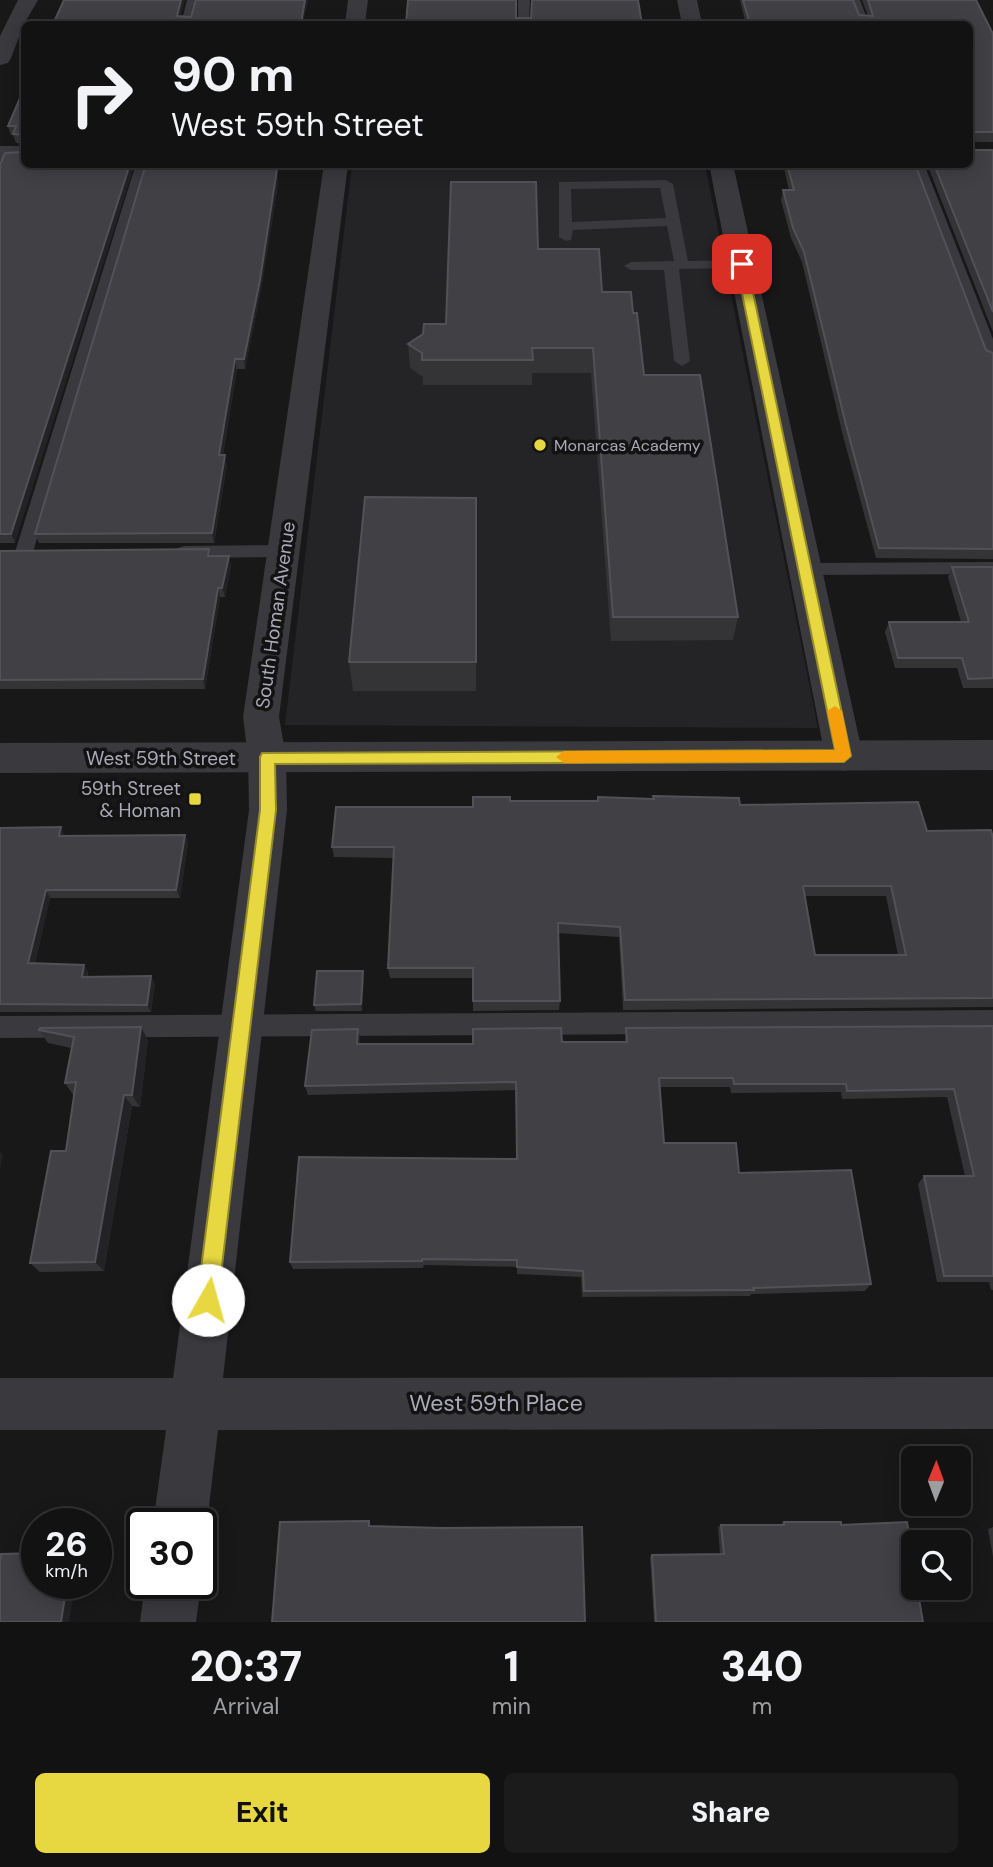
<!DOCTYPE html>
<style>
body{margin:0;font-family:"DM Sans",sans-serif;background:#1b1b1c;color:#f1f3f6;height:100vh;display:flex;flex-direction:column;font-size:26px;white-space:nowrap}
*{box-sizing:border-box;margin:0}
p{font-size:23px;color:#9c9ea0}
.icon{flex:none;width:38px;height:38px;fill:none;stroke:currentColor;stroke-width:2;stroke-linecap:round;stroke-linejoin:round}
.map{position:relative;height:1622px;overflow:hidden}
.drawer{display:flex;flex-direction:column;background:#121213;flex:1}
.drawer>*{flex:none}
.banner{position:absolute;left:21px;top:21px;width:952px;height:147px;border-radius:10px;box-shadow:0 4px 18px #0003,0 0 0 2px #313233;background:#121213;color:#f1f3f6;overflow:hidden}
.needle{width:46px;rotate:1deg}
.controls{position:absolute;left:901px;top:1446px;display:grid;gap:14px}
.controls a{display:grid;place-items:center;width:70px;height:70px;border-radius:10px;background:#121213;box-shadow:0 4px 18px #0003,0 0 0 2px #313233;font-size:35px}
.speed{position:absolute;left:21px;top:1508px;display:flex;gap:14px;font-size:35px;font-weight:700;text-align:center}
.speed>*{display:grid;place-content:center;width:91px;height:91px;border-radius:50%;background:#121213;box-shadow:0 4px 18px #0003,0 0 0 2px #313233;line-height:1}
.speed small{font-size:18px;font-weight:400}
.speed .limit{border:4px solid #111;border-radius:10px;background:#fff;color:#111}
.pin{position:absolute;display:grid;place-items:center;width:60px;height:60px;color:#fff;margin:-30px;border-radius:14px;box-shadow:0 4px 10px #0006}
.me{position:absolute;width:77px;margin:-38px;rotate:7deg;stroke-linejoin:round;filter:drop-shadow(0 0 5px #0008)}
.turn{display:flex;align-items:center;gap:24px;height:147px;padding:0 35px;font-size:32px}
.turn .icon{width:91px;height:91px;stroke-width:2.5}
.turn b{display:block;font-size:49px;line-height:60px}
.eta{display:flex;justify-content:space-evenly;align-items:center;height:119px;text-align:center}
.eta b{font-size:42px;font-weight:800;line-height:49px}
.action{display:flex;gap:14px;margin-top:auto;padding:14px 35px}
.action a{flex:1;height:80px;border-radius:10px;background:#e7d842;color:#111;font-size:28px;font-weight:800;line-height:80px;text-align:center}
.action a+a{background:#1b1b1c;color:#f1f3f6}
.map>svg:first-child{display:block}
.built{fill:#242426}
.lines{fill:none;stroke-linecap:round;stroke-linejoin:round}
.service{fill:#39393e;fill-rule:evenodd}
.minor{fill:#39393e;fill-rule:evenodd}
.tertiary{fill:#39393e;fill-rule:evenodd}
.wall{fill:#343437;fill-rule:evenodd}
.shaded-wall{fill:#232325}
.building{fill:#414145;stroke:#515157;stroke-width:2;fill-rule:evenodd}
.route{fill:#e7d842;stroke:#968c2b;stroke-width:2}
.slow{fill:#f59e0b}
.poi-dot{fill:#e7d842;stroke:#131314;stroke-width:2.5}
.labels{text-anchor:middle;stroke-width:7;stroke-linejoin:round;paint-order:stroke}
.far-poi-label{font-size:16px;fill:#ababb8;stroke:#131314;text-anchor:start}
.street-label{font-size:19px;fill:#ababb8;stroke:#131314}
.poi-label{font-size:19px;fill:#ababb8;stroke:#131314;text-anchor:end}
.near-street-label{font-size:23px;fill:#ababb8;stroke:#131314}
</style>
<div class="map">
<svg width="993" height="1622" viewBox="0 0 993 1622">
<rect width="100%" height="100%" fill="#181819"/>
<path class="built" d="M352 165H705L818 728 285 725Z"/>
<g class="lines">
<path class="service" d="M187 0H199L191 24H181Z
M518 0H530L529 24H518Z
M848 0H860L869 24H859Z
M136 164H149L33 552 30 556H18L15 552Z
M911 164H924L993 339V364L985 359Z
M666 180 673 184 688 261 742 260 749 264 742 268 679 269 690 361 682 366 674 361 664 270H631L624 266 631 262 674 261 667 226 573 230 571 240 566 241 559 237V182ZM660 188 666 218 572 222 571 189Z
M283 545 289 547 292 551 289 555 283 557 184 558 178 556 175 552 178 548 184 546Z
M993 562V574L805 575 799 574 796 569 799 564 805 563Z
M993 1010V1032L0 1038V1016Z"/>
<path class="minor" d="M18 0H38L24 24 11 58 8 63 0 65V36Z
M348 0H368L365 24H345Z
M677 0H697L702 24H682Z
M0 146H24V160H0Z
M324 164H348L279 717 286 757 287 810 223 1378 993 1377V1429L218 1430 207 1524 201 1538V1524H153L166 1430H0V1378H173L249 810 248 757 243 717Z
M709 164H733L863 756 857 766 844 771 831 766 825 756Z
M145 1584H201L196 1622H140Z"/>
<path class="tertiary" d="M993 740V770L0 773V743Z"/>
</g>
<path class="wall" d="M740 0H853L859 15 868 16 862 0H976L993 34V142H971V150H993V332L927 164H970V24H746Z
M24 89 15 543H0V164L23 152V144L16 143 13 135H11L8 126Z
M146 164H277L276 169 278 179 277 190 261 290 245 369H237L223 455 227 465 214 543H39L35 534Z
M783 164H915L986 350 993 353V559L876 558 843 436 802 262 791 238 781 200 783 190H789Z
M538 249 633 313 644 375 738 617 733 640 611 641 591 373H532V385H423V377L410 368 408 344 446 324Z
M476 498V691H353L349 662Z
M209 549 211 556 231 566 225 597H220L205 689H0V551Z
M952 567H993V688H963L957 668H895L885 632 889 622H961L948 577Z
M653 796 740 805 927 831 993 838V1007L623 1010 619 937 558 933 560 1001 559 1010 473 1011V978H390L388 968 394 858 334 857 332 847 473 807 510 801 653 799ZM805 896H886L898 955H815Z
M0 828 65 836 185 835 188 843 180 898H50L35 963 84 965 88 972V977L155 983 151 1012H0Z
M364 978 362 1011H316L314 1005Z
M993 1026V1290H991L989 1282H937L918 1184 924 1176H965L947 1097 842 1099 841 1092 731 1093 730 1087H660L664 1143 739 1173 871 1284 865 1291 751 1294 750 1296 582 1297 581 1277 517 1274V1267L424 1265 423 1268 293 1269 290 1262 516 1159V1090L308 1095 305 1086 360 1038V1044H473L562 1042H625L626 1028Z
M39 1030 148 1040 140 1107 132 1106 104 1271 40 1272 30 1263 66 1151 75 1095H73L65 1083 71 1048 48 1043Z
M784 1522 841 1525 923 1622H654L650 1557 652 1555 720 1554 718 1527 721 1525H779Z
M993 1527V1557L988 1529Z"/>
<path class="shaded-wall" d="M181 0H185L179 24 177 16Z
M305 0H308L303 24H301Z
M130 164H135L15 543 11 534Z
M277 169 278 179 277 190 261 290 245 369 244 359Z
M235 359 237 369 221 465 219 455Z
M225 455 227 465 214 543 212 533Z
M476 498 477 528 476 691Z
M229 556 231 566 225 597 222 588Z
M218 588 220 597 205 689 203 679Z
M61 827 65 836H59Z
M185 835 188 843 180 898 176 890Z
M46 890 50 898 33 971 28 963Z
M84 965 88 972 86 984 82 977Z
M363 971 364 978 362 1011 361 1004Z
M151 976 155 983 151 1012 147 1005Z
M141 1027 148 1040 140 1107 132 1095Z
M358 1029 360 1038 359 1053 357 1044Z
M124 1095 132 1106 104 1271 95 1262Z
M0 1152 3 1155 0 1169Z
M67 1584H75L69 1622H61Z"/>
<path class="building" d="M64 0H181L177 16 191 17 196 0H305L301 24H53Z
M408 0H516V18H531L532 0H638L642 24H406Z
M743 0H853L859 15 873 16 868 0H976L993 34V132H971V150H993V312L934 164H970V24H750Z
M24 89V164H130L11 534H0V164L5 153 23 152V135L13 134 16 126H8Z
M146 164H274L273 169H277L260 280 244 359H235L219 455H225L212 533 35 534Z
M787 164H915L986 350 993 353V549L879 548 846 425 804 252 793 228 783 190H794Z
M451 182H536L538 249H599L602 292H631L633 313H637L644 375H700L738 617H613L593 348H532L533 360H422V353L408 344 423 334 424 324H446Z
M365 497 476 498V662H349Z
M209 549 208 556H229L222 588H218L203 679 0 680V551Z
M952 567H993V678L968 679 962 658H898L889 622H969Z
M653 796 739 798 740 805 918 802 927 831 991 830 993 838V998L625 1000 620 927 558 923 560 1001H473V968H388L394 847H332L336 807H473V797H510V801H598V797L654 799ZM803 886H891L906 955H815Z
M61 827 59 836 185 835 176 890H46L28 963 84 965 82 977 151 976 147 1005 0 1004V828Z
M317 971H363L361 1004 314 1005Z
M993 1026V1276H944L924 1176H974L954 1089 847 1091 846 1084H734L733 1078H659L664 1143H736L739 1173 851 1170 871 1284 753 1288 754 1290 584 1291 583 1271 517 1267V1260L422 1259V1261L290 1262 299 1157 517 1159 516 1082 305 1086 312 1030 358 1029 357 1044H473V1029L561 1028 562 1042H627L626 1028Z
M141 1027 132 1095H124L95 1262 30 1263 51 1151H66L76 1082 65 1083 74 1037 39 1030 40 1028Z
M369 1521V1526L442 1528 582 1527 585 1622H272L280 1522Z
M784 1522H841V1525L907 1522 914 1563V1587H917L923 1622H656L652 1555 724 1554 721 1525H784Z
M37 1553V1584H67L61 1622H0V1560L1 1554Z"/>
<path class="route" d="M742 261 747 264 851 756 844 762 275 764 276 810 218 1300 215 1308 208 1311 200 1308 197 1300 260 810V757L262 753 835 750 736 264Z"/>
<path class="slow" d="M835 706 842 711 851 756 844 762 564 763 556 757 564 751 835 750 827 711Z"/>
<g class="poi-dot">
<circle cx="540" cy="445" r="7"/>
<rect x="188" y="792" width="14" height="14" rx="3.5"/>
</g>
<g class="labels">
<g class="far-poi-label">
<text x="554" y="451">Monarcas Academy</text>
</g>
<g class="street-label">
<text transform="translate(275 615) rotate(-82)" y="7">South Homan Avenue</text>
<text x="161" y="765">West 59th Street</text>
</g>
<g class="poi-label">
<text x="181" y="795">59th Street<tspan x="181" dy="22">&amp; Homan</tspan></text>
</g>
<g class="near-street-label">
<text x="496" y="1411">West 59th Place</text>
</g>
</g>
</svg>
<div class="controls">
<a><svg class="needle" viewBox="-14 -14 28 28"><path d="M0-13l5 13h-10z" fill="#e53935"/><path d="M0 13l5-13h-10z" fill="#9c9ea0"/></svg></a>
<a><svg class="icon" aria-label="search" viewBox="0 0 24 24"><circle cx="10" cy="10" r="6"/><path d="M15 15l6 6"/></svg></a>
</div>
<div class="speed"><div>26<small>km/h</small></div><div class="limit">30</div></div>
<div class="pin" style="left:742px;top:264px;background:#d93025"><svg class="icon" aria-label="arrive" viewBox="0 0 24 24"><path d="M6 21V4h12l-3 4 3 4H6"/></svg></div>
<svg class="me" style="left:208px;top:1300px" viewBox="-20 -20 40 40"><circle r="19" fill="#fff"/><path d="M0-13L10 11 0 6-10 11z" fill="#e7d842"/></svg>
<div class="banner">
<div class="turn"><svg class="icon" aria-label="right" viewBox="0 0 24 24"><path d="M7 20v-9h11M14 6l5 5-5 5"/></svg><div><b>90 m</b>West 59th Street</div></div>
</div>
</div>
<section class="drawer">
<div class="eta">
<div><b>20:37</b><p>Arrival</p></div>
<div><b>1</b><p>min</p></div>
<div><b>340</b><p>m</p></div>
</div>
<div class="action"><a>Exit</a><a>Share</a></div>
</section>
